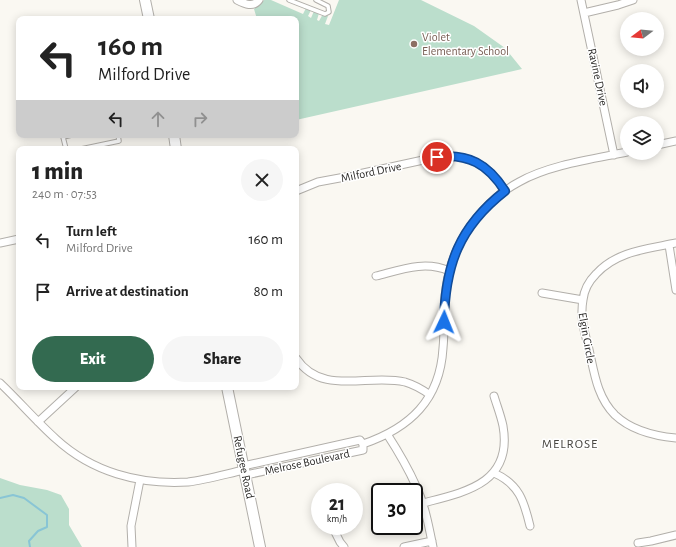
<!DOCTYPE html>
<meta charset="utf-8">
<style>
body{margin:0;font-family:"Alegreya Sans",sans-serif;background:#f6f6f6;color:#222;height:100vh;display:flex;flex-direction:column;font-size:15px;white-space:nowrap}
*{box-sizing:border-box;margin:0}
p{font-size:13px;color:#767676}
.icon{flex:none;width:22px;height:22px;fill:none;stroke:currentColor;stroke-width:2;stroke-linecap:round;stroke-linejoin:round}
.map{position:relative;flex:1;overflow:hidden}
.panel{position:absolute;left:16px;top:146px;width:283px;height:244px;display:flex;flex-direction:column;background:#fff;border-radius:8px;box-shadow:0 2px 10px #0003}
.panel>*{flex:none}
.hud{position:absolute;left:16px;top:16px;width:283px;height:122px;border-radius:8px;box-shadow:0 2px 10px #0003;background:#fff;color:#222;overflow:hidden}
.needle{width:26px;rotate:254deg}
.buttons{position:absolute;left:620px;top:12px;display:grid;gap:8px}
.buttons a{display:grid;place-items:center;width:44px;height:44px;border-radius:50%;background:#fff;box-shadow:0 2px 10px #0003;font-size:20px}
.speed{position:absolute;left:311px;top:483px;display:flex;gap:8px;font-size:20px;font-weight:700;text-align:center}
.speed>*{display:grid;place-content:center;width:52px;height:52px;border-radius:50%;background:#fff;box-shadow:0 2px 10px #0003;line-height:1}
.speed small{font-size:10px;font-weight:400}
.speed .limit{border:2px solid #111;border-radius:6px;background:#fff;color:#111}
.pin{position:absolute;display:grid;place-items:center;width:34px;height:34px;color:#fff;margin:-17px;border:2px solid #fff;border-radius:50%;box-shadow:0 1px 4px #0007}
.me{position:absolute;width:44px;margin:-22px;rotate:2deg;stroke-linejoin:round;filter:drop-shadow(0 0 3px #0008)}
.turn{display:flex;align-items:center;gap:14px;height:84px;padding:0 16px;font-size:18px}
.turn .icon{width:52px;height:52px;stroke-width:2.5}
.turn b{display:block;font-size:28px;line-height:34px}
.lanes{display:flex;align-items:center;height:38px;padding:0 16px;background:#0003;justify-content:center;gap:20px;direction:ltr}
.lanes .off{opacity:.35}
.round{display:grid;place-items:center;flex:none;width:42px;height:42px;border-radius:21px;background:#f6f6f6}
.head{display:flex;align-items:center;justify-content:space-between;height:68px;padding:0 16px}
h1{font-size:24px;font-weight:800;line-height:30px}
.action{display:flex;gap:8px;margin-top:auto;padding:8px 16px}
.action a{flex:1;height:46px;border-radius:24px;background:#336a50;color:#fff;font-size:16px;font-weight:800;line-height:46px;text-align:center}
.action a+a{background:#f6f6f6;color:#222}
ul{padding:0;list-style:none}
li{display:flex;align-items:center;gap:12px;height:52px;padding:0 16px}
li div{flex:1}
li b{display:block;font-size:15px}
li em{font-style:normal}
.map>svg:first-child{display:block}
.green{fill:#bbdecc}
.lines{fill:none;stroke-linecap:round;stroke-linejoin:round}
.stream{stroke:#89c5d5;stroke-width:2}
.lane-casing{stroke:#b2afaa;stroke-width:5.5}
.street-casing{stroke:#b2afaa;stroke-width:9}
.secondary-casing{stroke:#b2afaa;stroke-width:12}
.lane{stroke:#fff;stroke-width:3.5}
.street{stroke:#fff;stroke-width:7}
.secondary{stroke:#fff;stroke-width:10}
.route-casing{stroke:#114b97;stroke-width:10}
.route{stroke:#1a73e8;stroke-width:7}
.education-dot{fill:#8d6e63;stroke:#fff;stroke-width:1.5}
.labels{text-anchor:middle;stroke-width:3;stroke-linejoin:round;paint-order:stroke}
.education-label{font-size:12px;fill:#785e54;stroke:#fff;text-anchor:start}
.street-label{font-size:12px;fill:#2b2a28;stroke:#fff}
.neighbourhood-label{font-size:13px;letter-spacing:1px;fill:#484641;stroke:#fff}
</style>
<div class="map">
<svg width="676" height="547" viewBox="0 0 676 547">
<rect width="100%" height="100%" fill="#faf8f2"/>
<path class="green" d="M264 0H271L303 14 306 8 311 10 308 16 311 18 314 11 319 13 317 20 319 21 323 14 328 16 325 24 329 25 339 0H421L474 26 505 48 522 69 296 120V19H257L254 9Z
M0 478 20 485 47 490 61 495 69 509V525L82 547H0Z"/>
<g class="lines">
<path class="stream" d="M0 498 13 495 24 498 47 515V527L38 531 29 541 30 547"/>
<g class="lane-casing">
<path id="lane" d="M289 0 325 14 329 12 328 6 316 0
M127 135H134
M66 149 63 137 72 135
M81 149 119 141 118 135"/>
</g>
<g class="street-casing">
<path id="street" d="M237 0C245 4 253 8 259 0
M581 0 614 155
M584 13 618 5 633 0
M657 145 676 141
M296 191 318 182 345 177 437 157C468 153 488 164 505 191
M0 243 19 239
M676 243C647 249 617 251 596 274 589 281 584 290 583 300 580 316 584 331 588 345 594 370 596 396 615 415 631 430 654 436 676 438
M669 245 676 290
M376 276C400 270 425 260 449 271
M542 293 583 300
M296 358C322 397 368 373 405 382 415 385 422 389 430 395
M0 383C19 401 36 421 56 439 92 472 139 485 188 482 206 480 226 474 244 470
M38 422 76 387
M387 434C398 451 408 468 416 486 425 505 429 527 433 547
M363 444C410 428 440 400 443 348 445 328 443 308 446 288 452 244 480 203 519 182 549 165 593 159 627 152
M243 466 360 440 363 444V450L246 475
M494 473C519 484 524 501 530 526
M423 503C466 492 513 483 503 426 501 416 497 406 494 396
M332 526 340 542 344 547
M638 543 651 541 676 535
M132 547 131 526 140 480
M404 547 432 541"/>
</g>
<g class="secondary-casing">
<path id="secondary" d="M145 0 149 19
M174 135 176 149
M227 387 260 547"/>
</g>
<use href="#lane" class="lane"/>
<use href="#street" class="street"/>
<use href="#secondary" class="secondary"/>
</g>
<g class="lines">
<g class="route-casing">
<path id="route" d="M437 157C468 153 488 164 505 191 459 227 445 265 444 322"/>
</g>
<use href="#route" class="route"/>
</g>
<circle class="education-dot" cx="414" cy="44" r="4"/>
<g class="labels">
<g class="education-label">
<text x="422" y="41">Violet<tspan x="422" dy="14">Elementary School</tspan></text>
</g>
<g class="street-label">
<text transform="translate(598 77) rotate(78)" y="4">Ravine Drive</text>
<text transform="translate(371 172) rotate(-12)" y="4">Milford Drive</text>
<text transform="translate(587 338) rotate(80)" y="4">Elgin Circle</text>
<text transform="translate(307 462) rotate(-12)" y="4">Melrose Boulevard</text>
<text transform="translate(244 467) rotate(78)" y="4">Refugee Road</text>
</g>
<g class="neighbourhood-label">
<text x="570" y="448">MELROSE</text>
</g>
</g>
</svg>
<div class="buttons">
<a><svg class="needle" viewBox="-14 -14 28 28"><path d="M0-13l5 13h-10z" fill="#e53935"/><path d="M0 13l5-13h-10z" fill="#767676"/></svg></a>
<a><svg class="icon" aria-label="sound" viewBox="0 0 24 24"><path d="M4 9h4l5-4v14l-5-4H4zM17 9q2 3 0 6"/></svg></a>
<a><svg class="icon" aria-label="layers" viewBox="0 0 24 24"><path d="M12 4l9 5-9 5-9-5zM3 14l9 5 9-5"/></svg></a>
</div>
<div class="speed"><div>21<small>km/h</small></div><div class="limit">30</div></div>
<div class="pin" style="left:437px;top:157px;background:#d93025"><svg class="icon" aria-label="arrive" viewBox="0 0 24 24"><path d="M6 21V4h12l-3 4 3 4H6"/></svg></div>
<svg class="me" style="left:444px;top:322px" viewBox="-20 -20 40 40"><path d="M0-17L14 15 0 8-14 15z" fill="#1a73e8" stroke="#fff" stroke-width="4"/></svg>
<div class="hud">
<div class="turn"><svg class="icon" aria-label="left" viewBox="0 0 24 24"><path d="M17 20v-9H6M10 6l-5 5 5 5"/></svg><div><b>160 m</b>Milford Drive</div></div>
<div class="lanes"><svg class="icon" aria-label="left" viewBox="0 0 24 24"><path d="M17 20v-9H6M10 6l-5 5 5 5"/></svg><svg class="icon off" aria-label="ahead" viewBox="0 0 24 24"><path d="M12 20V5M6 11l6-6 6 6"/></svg><svg class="icon off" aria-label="right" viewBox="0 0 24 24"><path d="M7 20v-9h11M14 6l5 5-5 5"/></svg></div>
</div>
<section class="panel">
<div class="head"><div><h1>1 min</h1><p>240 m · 07:53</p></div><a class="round"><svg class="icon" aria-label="close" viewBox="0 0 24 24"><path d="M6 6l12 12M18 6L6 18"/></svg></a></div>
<ul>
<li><svg class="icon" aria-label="left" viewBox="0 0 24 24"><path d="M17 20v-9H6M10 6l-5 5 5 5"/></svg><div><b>Turn left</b><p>Milford Drive</p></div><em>160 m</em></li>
<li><svg class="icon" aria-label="arrive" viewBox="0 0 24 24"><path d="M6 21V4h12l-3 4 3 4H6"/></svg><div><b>Arrive at destination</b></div><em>80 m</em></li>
</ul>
<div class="action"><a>Exit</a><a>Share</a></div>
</section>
</div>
